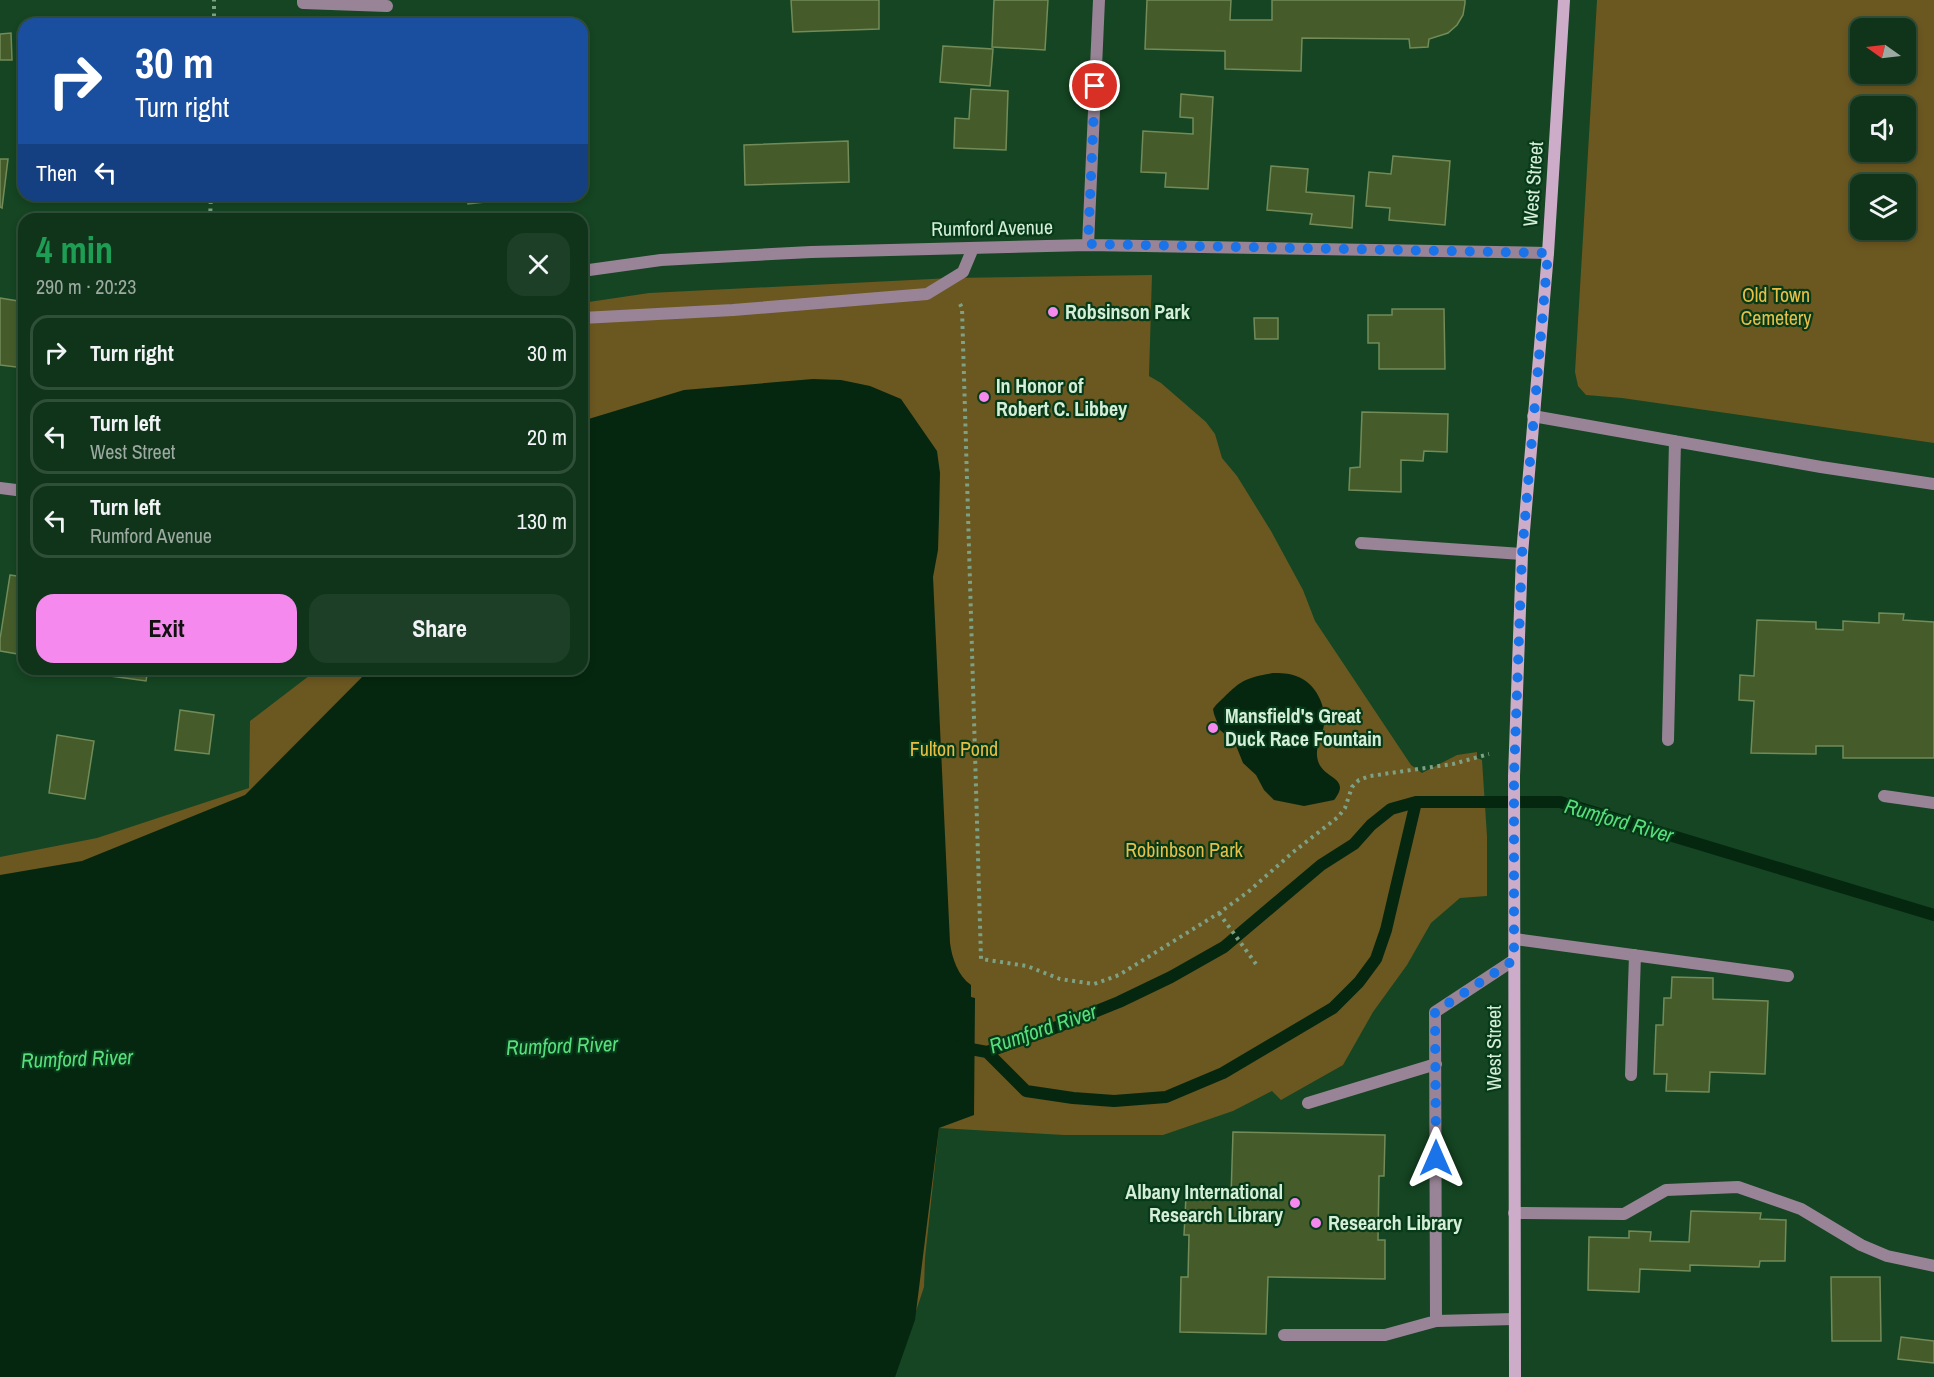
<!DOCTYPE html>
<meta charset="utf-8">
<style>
body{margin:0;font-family:"Archivo Narrow",sans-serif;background:#1e3f27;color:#f1f3f6;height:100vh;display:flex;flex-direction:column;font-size:22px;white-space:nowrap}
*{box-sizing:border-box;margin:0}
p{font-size:20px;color:#9caaa2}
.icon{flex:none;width:33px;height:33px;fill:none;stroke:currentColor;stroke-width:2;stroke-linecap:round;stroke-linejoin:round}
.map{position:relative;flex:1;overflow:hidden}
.panel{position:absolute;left:18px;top:213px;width:570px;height:462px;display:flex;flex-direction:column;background:#10341a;border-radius:18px;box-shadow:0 3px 9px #0003,0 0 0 2px #304f39}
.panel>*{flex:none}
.banner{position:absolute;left:18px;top:18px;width:570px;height:183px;border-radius:18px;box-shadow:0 3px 9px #0003,0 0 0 2px #304f39;background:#1a4fa0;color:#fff;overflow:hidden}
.needle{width:39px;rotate:284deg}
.controls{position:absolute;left:1850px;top:18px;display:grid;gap:12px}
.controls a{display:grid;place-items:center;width:66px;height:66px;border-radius:12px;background:#10341a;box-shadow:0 3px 9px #0003,0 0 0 2px #304f39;font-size:30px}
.pin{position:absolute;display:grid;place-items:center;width:51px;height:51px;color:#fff;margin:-26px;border:3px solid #fff;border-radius:50%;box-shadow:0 2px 6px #0007}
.me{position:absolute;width:66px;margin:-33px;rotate:0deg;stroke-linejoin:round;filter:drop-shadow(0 0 4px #0008)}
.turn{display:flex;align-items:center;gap:21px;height:126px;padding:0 18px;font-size:27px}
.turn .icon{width:78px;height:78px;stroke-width:2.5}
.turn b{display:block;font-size:42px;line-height:51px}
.then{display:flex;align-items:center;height:57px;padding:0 18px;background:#0003;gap:12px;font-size:22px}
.round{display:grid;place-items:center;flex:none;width:63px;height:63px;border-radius:18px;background:#1e3f27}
.headline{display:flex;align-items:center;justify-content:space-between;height:102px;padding:0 18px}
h1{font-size:36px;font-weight:800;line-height:45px;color:#1e9e55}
.cta{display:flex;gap:12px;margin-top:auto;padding:12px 18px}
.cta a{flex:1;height:69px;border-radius:18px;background:#f589ee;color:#111;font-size:24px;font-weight:800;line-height:69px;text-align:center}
.cta a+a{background:#1e3f27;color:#f1f3f6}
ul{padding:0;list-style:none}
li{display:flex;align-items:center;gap:18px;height:75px;margin:0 12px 9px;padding:0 6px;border:3px solid #304f39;border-radius:18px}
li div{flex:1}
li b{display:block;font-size:22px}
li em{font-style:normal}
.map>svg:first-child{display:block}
.green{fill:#6b5720;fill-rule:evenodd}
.water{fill:#05270f}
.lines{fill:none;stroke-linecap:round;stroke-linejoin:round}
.stream{stroke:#05270f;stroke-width:12}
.building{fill:#455c2a;stroke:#728b58;stroke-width:1.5}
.path{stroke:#7da185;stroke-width:4;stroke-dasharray:3 4.5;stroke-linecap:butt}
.lane{stroke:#988496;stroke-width:12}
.street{stroke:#988496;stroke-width:12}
.secondary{stroke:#cdacc9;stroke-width:12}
.route{stroke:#1a73e8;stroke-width:10;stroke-dasharray:0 18}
.poi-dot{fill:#f589ee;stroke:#073a18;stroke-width:2}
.labels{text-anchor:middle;stroke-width:4.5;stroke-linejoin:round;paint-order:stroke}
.street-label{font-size:20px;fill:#d4eed8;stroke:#073a18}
.park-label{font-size:20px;fill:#e8be45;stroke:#073a18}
.poi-label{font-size:20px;font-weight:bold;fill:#d4eed8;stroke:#073a18;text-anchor:start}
.water-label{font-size:21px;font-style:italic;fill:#58de7d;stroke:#073a18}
</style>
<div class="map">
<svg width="1934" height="1377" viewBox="0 0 1934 1377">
<rect width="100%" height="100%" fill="#154522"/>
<path class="green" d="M1597 0H1934V443L1622 398 1586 395 1578 386 1575 372ZM1860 28H1905V74H1860ZM1905 106V152H1860V106ZM1860 184H1905V230H1860Z
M1152 275 1149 376 1161 383 1206 422 1215 434 1222 458 1237 476 1271 531 1303 590 1315 621 1411 765 1422 773 1457 755 1477 752V758L1482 760 1487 836V896L1460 898 1431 923 1407 965 1373 1012 1343 1065 1281 1100 1272 1091 1233 1111 1163 1135H1064L939 1128 925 1258 924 1287 894 1377H0V857L97 838 249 788 250 721 318 669H582V303L649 293 951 278Z"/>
<path class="water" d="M813 379 841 380 870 386 901 399 937 451 940 473 939 517 938 550 933 577 950 943C952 958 958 976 971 985V997L975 998 974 1115 939 1128 915 1320 895 1377H0V875L82 861 245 795 370 669H582V421L684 390Z
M1273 673C1281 673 1288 673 1296 676 1315 682 1327 706 1324 725 1322 738 1314 748 1318 761 1324 780 1352 777 1334 800L1304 806 1274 800 1264 790 1256 775 1243 763 1235 743 1220 730 1214 714 1213 709 1216 705C1238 684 1240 678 1273 673Z"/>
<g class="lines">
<path class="stream" d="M960 1047 987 1052 1057 1027 1119 1002 1171 977 1224 947 1321 865 1354 844 1371 825 1391 809 1416 802H1560L1934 915
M987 1052 1026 1091 1073 1098 1114 1101 1166 1097 1223 1073 1333 1008 1359 982 1376 959 1386 930 1416 802"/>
</g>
<path class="building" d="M791 0H879V29L793 32Z
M994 0H1048L1045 50 992 47Z
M1147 0H1231L1230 20H1272V0H1465V3L1463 15 1457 25 1448 33 1429 39 1428 47 1410 48 1409 39 1302 38 1301 71 1225 69V51L1145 49Z
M11 33 12 60H0V34Z
M943 46 993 49 990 86 940 82Z
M971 89 1008 91 1006 150 954 148 955 118 969 119Z
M1181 94 1213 97 1208 189 1165 187 1166 173 1141 172 1143 131 1193 134V118L1180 117Z
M848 141 849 182 745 185 744 145Z
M1393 156 1450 161 1445 225 1389 220 1390 208 1366 206 1369 172 1391 174Z
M0 159H8L2 208 0 207Z
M1271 166 1308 169 1306 192 1354 196 1352 228 1310 224 1312 214 1267 210Z
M467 195H547L468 204Z
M0 298 24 302V368L0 365Z
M1392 309H1444L1445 369H1379V343H1368V315H1392Z
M1254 318H1278V339H1255Z
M1362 412 1448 414 1447 452 1424 451 1423 461 1401 460V492L1349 490 1350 468 1360 467Z
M10 575 24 577V655L0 651V639Z
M1879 613 1904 614 1903 620 1934 622V758H1843V746H1816V754L1751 753 1754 701 1739 700 1740 675 1754 676 1757 620 1816 622V629L1843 630V621L1879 623Z
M112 669H170V672L148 669 146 681 111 676Z
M180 710 214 715 209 754 175 750Z
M57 735 94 741 85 799 49 793Z
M1672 977 1713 978V999L1768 1001 1765 1074 1710 1072 1709 1092 1666 1091 1667 1074H1654L1656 1025H1663L1664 998H1671Z
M1233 1132 1385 1135 1384 1176H1379L1378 1240H1385V1279L1268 1277 1266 1334 1180 1332 1181 1277H1188L1189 1235H1184L1186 1196 1231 1197Z
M1691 1211 1761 1213 1760 1219 1786 1220 1785 1261H1760L1759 1267 1690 1265V1271L1640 1269 1639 1292 1588 1290 1589 1237 1629 1238V1231L1651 1232 1650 1241 1689 1242Z
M1831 1277H1880L1881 1341H1832Z
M1901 1337 1934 1341V1363L1898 1359Z"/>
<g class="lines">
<path class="path" d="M214 24V0
M210 219 211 195
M960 304 962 308 981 959 1027 966 1060 979 1094 984 1119 975 1219 913 1248 892 1292 853 1338 817 1345 808 1352 787 1359 780 1370 776 1453 764 1489 754
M1219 913 1256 964"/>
<path class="lane" d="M303 0V3L387 6
M582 318 733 310 927 294 963 272 973 248
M1533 416 1821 467 1934 484
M1361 543 1522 554
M1668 740 1675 441
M1884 796 1934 803
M1515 939 1788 976
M1514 960 1435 1012 1436 1321 1514 1319
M1631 1075 1635 955
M1308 1103 1436 1064
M1514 1213 1624 1214 1666 1190 1738 1187 1801 1209 1861 1245 1887 1256 1934 1266
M1284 1335H1385L1436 1321"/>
<path class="street" d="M1088 245 1099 0
M582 271 661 260 811 252 1088 245 1548 253
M0 488 24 491"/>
<path class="secondary" d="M1515 1377 1514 776 1522 554 1548 253 1564 0"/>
</g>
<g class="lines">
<path class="route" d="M1095 86 1088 244 1548 253 1522 554 1514 776V960L1435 1012 1436 1158"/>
</g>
<g class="poi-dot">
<circle cx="1053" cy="312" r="6"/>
<circle cx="984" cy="397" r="6"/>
<circle cx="1213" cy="728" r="6"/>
<circle cx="1295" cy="1203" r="6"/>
<circle cx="1316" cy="1223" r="6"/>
</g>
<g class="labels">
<g class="street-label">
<text transform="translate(1533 184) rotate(-86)" y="7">West Street</text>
<text transform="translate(992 228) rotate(-1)" y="7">Rumford Avenue</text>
<text transform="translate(1494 1048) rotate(-90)" y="7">West Street</text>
</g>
<g class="park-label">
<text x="1776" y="302">Old Town<tspan x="1776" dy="23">Cemetery</tspan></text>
<text x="954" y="756">Fulton Pond</text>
<text x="1184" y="857">Robinbson Park</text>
</g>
<g class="poi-label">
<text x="1065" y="319">Robsinson Park</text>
<text x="996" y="393">In Honor of<tspan x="996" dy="23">Robert C. Libbey</tspan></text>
<text x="1225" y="723">Mansfield's Great<tspan x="1225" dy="23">Duck Race Fountain</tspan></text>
<text x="1283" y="1199" text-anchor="end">Albany International<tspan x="1283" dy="23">Research Library</tspan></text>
<text x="1328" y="1230">Research Library</text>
</g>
<g class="water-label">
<text transform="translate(1619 821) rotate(16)" y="7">Rumford River</text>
<text transform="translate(1043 1029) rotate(-19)" y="7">Rumford River</text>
<text transform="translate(562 1046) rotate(-2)" y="7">Rumford River</text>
<text transform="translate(77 1059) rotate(-2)" y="7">Rumford River</text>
</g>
</g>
</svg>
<div class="controls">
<a><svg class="needle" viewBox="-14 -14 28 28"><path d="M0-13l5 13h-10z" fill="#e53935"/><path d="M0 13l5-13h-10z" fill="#9caaa2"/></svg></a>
<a><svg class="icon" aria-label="sound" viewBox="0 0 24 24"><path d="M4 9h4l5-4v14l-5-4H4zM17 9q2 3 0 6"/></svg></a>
<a><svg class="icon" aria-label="layers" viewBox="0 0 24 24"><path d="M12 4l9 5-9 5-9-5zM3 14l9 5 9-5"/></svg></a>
</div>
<div class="pin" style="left:1095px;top:86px;background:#d93025"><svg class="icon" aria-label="arrive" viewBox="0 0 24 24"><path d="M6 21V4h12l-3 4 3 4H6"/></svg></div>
<svg class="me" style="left:1436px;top:1158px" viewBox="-20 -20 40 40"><path d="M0-17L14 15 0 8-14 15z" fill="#1a73e8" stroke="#fff" stroke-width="4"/></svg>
<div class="banner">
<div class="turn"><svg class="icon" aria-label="right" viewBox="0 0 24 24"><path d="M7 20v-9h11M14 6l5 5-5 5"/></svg><div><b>30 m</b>Turn right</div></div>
<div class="then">Then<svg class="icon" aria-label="left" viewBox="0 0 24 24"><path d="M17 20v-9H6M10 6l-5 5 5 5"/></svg></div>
</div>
<section class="panel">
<div class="headline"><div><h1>4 min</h1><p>290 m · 20:23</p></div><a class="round"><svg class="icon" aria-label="close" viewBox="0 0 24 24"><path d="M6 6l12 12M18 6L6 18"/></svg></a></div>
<ul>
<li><svg class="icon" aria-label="right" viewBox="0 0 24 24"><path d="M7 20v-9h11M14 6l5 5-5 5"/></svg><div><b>Turn right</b></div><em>30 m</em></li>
<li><svg class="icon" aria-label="left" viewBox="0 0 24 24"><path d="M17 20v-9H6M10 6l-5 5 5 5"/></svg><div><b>Turn left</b><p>West Street</p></div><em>20 m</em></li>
<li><svg class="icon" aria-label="left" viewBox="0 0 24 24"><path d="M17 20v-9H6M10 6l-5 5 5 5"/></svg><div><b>Turn left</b><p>Rumford Avenue</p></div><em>130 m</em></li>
</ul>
<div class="cta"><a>Exit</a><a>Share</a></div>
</section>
</div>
